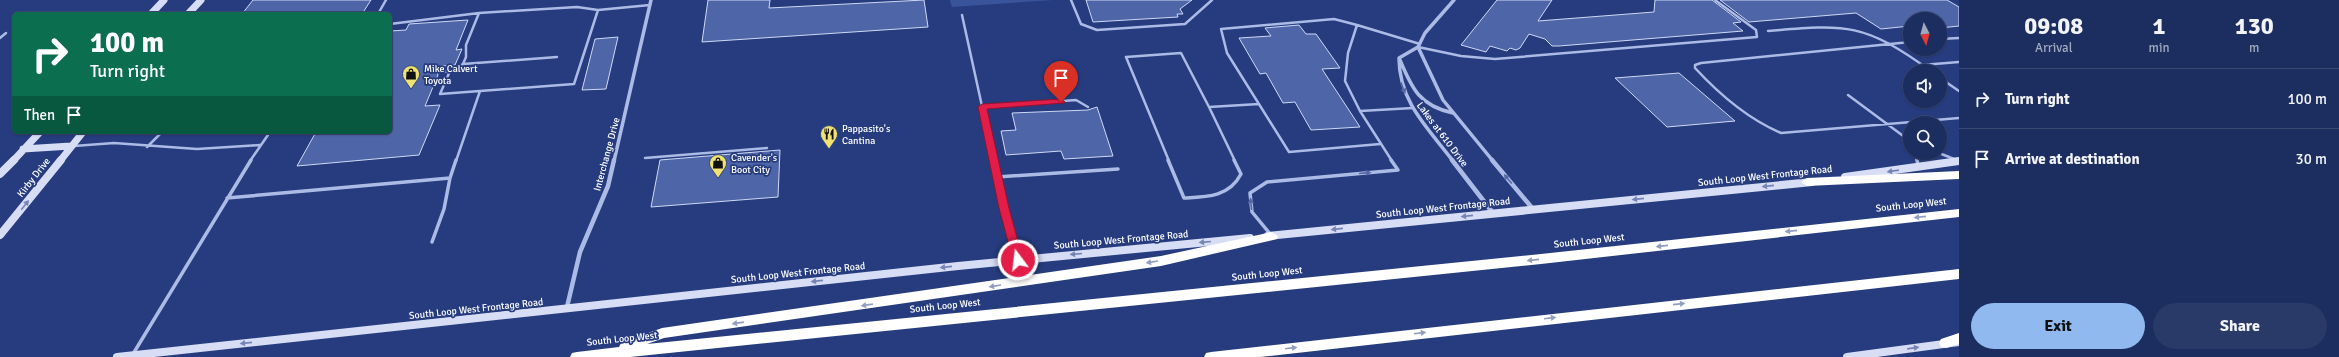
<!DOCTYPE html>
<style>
body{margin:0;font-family:Signika,sans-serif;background:#293968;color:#f1f3f6;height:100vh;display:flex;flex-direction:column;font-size:15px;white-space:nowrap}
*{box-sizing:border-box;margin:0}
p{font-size:13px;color:#a0a8bd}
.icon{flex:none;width:22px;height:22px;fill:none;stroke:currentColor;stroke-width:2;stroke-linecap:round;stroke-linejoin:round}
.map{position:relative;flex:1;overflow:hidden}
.side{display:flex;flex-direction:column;background:#1c2d5f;width:380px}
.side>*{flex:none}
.hud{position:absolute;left:12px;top:12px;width:380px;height:122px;border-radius:6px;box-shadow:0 1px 3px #0004,0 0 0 1px #3a4974;background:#0b6e4f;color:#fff;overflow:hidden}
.needle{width:26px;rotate:174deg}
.fabs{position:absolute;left:1903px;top:12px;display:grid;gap:8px}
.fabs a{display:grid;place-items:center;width:44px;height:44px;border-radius:50%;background:#1c2d5f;box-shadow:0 1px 3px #0004,0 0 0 1px #3a4974;font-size:20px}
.pin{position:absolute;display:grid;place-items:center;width:34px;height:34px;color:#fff;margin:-41px -17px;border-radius:50% 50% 50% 0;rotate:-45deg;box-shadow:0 0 4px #0007}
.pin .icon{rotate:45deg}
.me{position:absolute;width:44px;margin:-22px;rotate:345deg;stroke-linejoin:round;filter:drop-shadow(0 0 3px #0008)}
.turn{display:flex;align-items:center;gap:14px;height:84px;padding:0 12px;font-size:18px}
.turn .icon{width:52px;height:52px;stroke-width:2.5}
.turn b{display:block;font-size:28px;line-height:34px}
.then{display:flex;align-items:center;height:38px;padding:0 12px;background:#0003;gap:8px;font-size:15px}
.eta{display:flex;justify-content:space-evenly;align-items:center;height:68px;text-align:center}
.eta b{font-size:24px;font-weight:700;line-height:28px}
.button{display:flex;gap:8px;margin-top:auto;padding:8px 12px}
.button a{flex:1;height:46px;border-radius:24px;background:#90b9f0;color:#111;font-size:16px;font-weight:700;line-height:46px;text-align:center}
.button a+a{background:#293968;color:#f1f3f6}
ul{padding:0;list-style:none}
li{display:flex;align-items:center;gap:12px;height:60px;padding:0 12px;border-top:1px solid #3a4974}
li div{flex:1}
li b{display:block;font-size:15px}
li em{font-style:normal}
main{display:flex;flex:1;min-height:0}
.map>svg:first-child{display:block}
.green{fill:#3a549c}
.building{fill:#4e65a8;stroke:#cfd9f5}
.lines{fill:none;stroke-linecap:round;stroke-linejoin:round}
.service-far1{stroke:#acbbe6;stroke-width:2.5}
.service{stroke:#acbbe6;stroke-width:3.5}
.minor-far1{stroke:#acbbe6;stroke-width:3.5}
.minor{stroke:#acbbe6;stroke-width:4.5}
.secondary-far1{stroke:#d6ddf5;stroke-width:7}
.secondary{stroke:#d6ddf5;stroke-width:8}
.motorway{fill:#fff;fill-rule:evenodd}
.oneway{fill:#5568a3}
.oneway2{fill:#7584b4}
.oneway3{fill:#929ebf}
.route{fill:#e11d48;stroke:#92132f}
.labels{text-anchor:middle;stroke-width:3.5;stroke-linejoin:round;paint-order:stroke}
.poi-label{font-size:10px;fill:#fff;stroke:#263c7f;text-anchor:start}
.street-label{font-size:10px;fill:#fff;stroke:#263c7f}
</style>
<main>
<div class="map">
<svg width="1959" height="357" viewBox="0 0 1959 357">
<rect width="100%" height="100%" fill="#263c7f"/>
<path class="green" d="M950 0H1053L952 7Z"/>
<path class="building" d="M253 0H371L362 14H242Z
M708 0H770L769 8 924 0 928 27 702 42Z
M1086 0H1192L1180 9 1183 14H1177L1178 17 1093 22Z
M1497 0H1552L1538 21 1654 12 1655 0H1712L1741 22 1733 23 1743 31 1559 46H1552L1545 39 1529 34 1520 48 1516 50 1510 48 1507 51 1490 46 1486 52 1461 45Z
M1720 0H1947L1959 7V26L1940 28V19H1910V26L1881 29 1856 13 1749 22Z
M468 20 456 50 462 49 455 65 442 66 436 71 438 75 425 106 440 105 419 155 297 166 316 132H390V31L406 30 409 24Z
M1299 25 1306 34H1316L1340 68 1322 69 1360 127 1311 130 1295 102 1283 103 1266 73 1260 74 1239 38 1271 36 1265 28Z
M618 37 606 89 582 90 595 39Z
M1679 73 1735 121 1667 127 1615 78Z
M1097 107 1113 156 1064 159 1061 151 1006 155 1001 131 1016 130 1012 113 1088 110Z
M780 150 778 197 651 207 660 160Z"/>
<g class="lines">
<path class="service-far1" d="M1071 0 1081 24 1097 30 1185 24 1212 0
M378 14 386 0
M962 15 994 161
M390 24 479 13 577 7 598 10 650 5
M1357 25 1334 19 1221 29 1227 53 1289 152 1380 144
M1768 31C1848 24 1864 23 1931 71
M0 38 6 33
M1940 39 1959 38
M1910 42 1701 63 1695 65V68C1719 94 1748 119 1781 133L1959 118
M1418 47 1461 56 1495 59 1757 37 1756 30 1715 0
M463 64 466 57V45L479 13
M1922 65 1959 62
M450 71 440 94 480 91
M439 72 450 71 463 64 557 57
M1940 78 1959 91
M1848 95 1910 141
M982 107 1076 100 1088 107
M1209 107 1235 161
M1209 107 1259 104
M1360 111 1345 81 1348 53 1357 25 1420 44
M74 146 114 143 197 149 260 145
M147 147 162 132
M1915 153 1917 161
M1939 153 1954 159
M645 158 767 148
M250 161 270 132
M456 161 480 91 574 84 598 10
M1169 161 1126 57 1181 53 1209 107
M1392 161 1360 111 1413 108"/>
<path class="service" d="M993 160 1018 260
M1168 160 1184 198C1207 197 1229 197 1241 174L1234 160
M1917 160 1918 165
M997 177 1118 169
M227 198 450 178 456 160
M1271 235 1252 212 1250 193 1267 182 1398 170 1391 160
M432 242 444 209 450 178
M133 354 251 160"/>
<path class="minor-far1" d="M1418 47 1443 100 1493 161
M1400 60C1412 89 1420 106 1453 113
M614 161 651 0
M1453 161C1428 128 1399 102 1399 58L1418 47 1425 33 1454 0"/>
<path class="minor" d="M1452 160 1493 213
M1492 160 1533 209
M567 307 580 252 608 186 614 160"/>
<path class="secondary-far1" d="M151 14 164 0
M188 14 201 0
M23 149 71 146
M13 161 40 132
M60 161 83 132"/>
<path class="secondary" d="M0 174 14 160
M1845 177 1959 161
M0 235 61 160
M1268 236 1812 182
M117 357 958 266 1250 238
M1847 357 1959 342"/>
<path class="motorway" d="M1959 171V179L1807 186 1801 182 1807 178Z
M1959 209V217L1541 264 630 357H570L572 353 577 352 619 347 621 343 662 328 1161 256 1272 232 1278 236 1277 239 1161 266 664 338 647 344 1541 254Z
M1959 269V279L1260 357H1204L1206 353 1211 352Z
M1959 333V344L1946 348 1941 347 1939 343 1941 339Z"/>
</g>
<defs><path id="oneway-solid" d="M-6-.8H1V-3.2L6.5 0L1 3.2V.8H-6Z"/></defs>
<g class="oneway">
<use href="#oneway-solid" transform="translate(1403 88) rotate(69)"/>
<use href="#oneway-solid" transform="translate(1365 173) rotate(-5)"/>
<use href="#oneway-solid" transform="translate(1508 179) rotate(-130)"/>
<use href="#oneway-solid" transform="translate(1251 204) rotate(-96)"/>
</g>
<g class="oneway2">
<use href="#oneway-solid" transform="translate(1893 171) rotate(172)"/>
<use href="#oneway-solid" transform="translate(1768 186) rotate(174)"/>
<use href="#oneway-solid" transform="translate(1638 199) rotate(174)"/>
<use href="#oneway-solid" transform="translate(25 205) rotate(-52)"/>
<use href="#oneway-solid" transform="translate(1467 216) rotate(174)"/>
<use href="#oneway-solid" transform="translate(1337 229) rotate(174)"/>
<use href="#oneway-solid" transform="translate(1205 242) rotate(175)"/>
<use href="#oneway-solid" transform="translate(1076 254) rotate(175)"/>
<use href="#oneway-solid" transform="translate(946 267) rotate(174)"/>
<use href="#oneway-solid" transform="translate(817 281) rotate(174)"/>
<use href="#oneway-solid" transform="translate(246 343) rotate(174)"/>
<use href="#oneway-solid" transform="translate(1913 348) rotate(-8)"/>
</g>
<g class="oneway3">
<use href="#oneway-solid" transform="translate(1920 217) rotate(174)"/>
<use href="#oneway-solid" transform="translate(1791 231) rotate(174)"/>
<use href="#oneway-solid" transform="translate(1662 246) rotate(174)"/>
<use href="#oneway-solid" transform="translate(1533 260) rotate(174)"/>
<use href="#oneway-solid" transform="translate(1152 262) rotate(171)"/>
<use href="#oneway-solid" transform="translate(995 286) rotate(171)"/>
<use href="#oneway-solid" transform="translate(1679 304) rotate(-6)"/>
<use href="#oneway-solid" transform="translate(867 305) rotate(172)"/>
<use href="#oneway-solid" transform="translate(1550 318) rotate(-7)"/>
<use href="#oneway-solid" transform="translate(738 323) rotate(172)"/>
<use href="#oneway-solid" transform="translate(1420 333) rotate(-7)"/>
<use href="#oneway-solid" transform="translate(1291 348) rotate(-7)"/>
</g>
<path class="route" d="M1061 99 1065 102 1064 103 987 109 1009 208 1023 260 1018 263 1013 260 999 208 978 107 982 104Z"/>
<defs>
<g id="shop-pin" transform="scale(0.9)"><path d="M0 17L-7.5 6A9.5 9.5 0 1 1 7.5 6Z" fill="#efe271" stroke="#263c7f"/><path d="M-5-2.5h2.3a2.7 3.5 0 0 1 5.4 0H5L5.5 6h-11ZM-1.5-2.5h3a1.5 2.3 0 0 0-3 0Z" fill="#111"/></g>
<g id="restaurant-pin" transform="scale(0.9)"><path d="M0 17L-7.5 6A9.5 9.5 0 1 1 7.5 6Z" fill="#efe271" stroke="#263c7f"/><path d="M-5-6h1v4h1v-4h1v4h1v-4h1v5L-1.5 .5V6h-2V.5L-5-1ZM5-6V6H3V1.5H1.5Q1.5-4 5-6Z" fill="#111"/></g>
</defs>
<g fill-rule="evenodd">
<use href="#shop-pin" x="411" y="74"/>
<use href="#restaurant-pin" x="829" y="134"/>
<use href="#shop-pin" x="718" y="163"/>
</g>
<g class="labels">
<g class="poi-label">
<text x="424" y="72">Mike Calvert<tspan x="424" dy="12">Toyota</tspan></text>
<text x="842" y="132">Pappasito's<tspan x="842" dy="12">Cantina</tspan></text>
<text x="731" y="161">Cavender's<tspan x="731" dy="12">Boot City</tspan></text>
</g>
<g class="street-label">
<text transform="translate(1443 134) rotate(53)" y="4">Lakes at 610 Drive</text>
<text transform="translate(606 154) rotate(-75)" y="4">Interchange Drive</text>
<text transform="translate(1765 175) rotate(-6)" y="4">South Loop West Frontage Road</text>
<text transform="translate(33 177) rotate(-52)" y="4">Kirby Drive</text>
<text transform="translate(1911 204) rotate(-6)" y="4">South Loop West</text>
<text transform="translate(1443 207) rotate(-6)" y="4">South Loop West Frontage Road</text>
<text transform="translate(1121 239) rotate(-5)" y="4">South Loop West Frontage Road</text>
<text transform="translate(1589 240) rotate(-6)" y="4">South Loop West</text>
<text transform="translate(798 272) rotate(-6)" y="4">South Loop West Frontage Road</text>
<text transform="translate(1267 273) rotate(-6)" y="4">South Loop West</text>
<text transform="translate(945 305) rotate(-6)" y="4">South Loop West</text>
<text transform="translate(476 308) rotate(-6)" y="4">South Loop West Frontage Road</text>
<text transform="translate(622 338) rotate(-6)" y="4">South Loop West</text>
</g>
</g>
</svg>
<div class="fabs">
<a><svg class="needle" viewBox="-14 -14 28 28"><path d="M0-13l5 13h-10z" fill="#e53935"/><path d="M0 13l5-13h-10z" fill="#a0a8bd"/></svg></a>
<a><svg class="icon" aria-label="sound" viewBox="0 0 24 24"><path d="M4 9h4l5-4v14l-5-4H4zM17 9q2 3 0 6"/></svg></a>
<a><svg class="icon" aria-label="search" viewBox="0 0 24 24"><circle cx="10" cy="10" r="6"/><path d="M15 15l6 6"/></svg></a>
</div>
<div class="pin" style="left:1061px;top:102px;background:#d93025"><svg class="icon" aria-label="arrive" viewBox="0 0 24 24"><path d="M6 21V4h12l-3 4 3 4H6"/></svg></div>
<svg class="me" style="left:1018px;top:260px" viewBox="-20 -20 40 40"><circle r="17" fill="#e11d48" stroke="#fff" stroke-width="3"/><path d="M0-11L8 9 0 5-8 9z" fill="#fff"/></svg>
<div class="hud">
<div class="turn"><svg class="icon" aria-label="right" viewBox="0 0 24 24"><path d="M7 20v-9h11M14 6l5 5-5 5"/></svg><div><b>100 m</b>Turn right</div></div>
<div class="then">Then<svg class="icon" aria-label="arrive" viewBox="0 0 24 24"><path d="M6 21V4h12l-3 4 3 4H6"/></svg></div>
</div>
</div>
<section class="side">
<div class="eta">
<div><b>09:08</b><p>Arrival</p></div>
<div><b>1</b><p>min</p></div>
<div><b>130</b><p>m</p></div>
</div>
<ul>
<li><svg class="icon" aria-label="right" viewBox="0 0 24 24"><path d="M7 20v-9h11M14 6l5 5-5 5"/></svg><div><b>Turn right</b></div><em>100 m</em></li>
<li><svg class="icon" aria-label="arrive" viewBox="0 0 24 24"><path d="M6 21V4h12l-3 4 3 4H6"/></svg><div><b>Arrive at destination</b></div><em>30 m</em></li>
</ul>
<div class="button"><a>Exit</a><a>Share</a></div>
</section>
</main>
